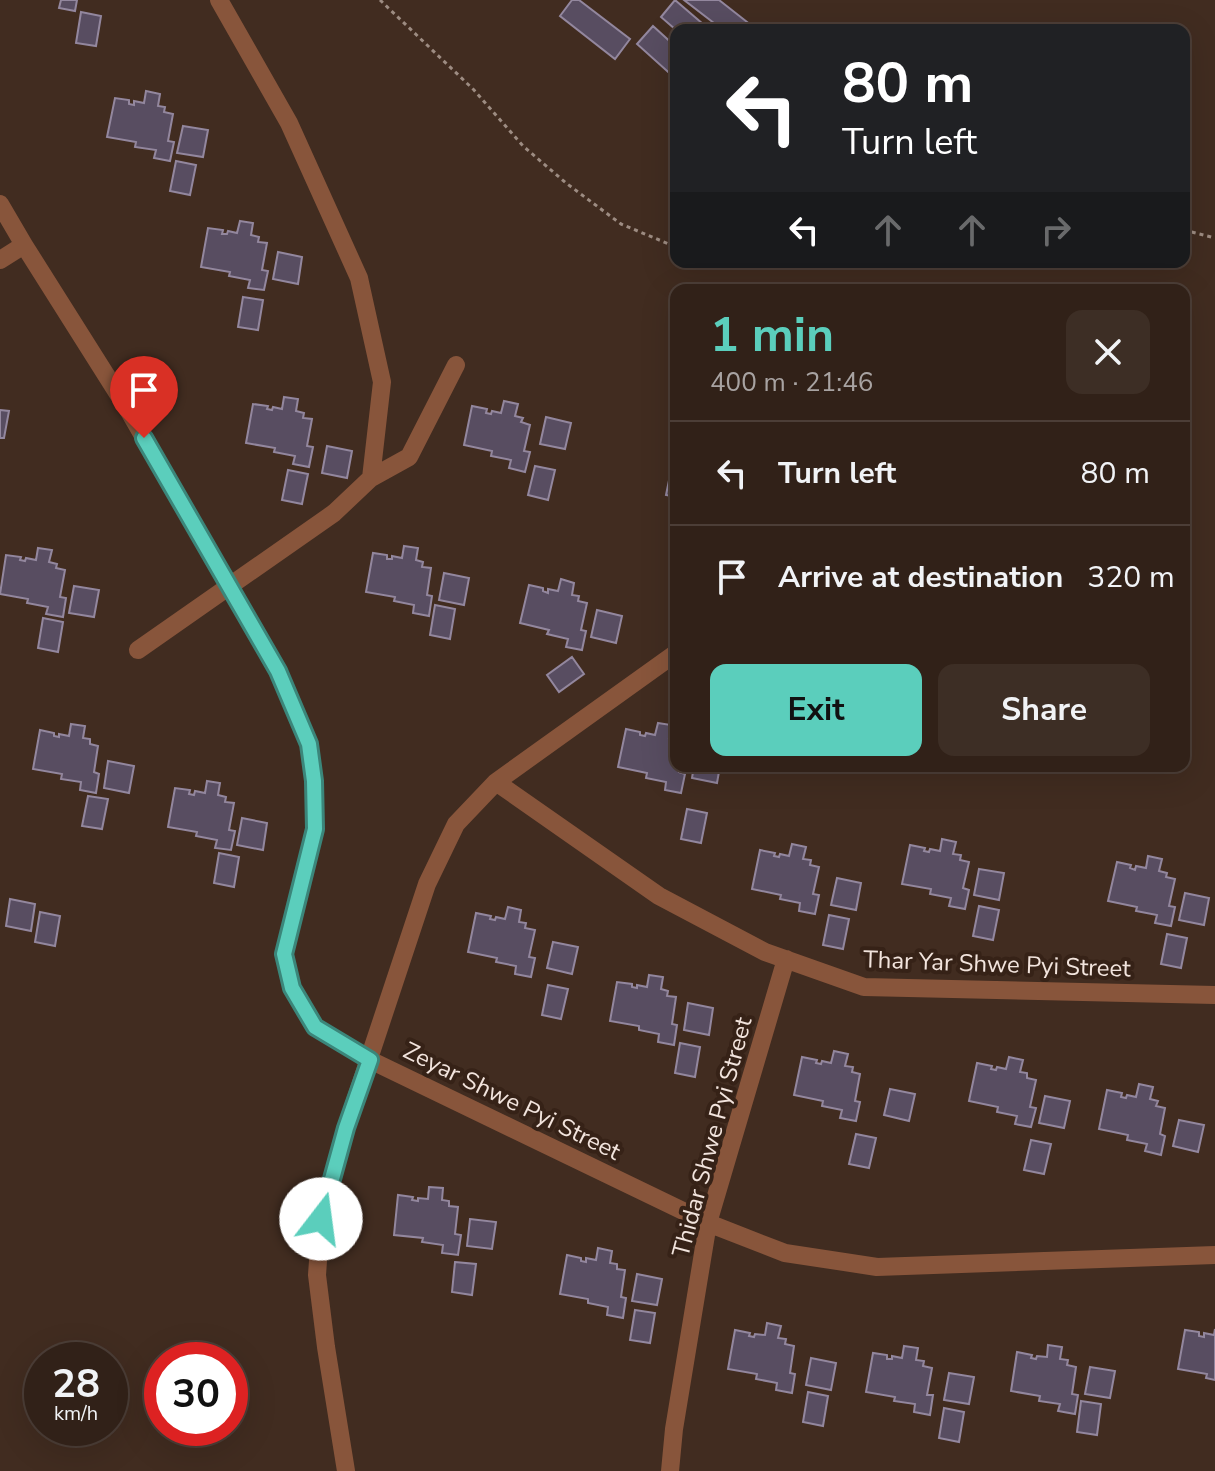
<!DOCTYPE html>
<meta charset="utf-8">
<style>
body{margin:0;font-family:"Nunito Sans",sans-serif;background:#3d2e25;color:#f1f3f6;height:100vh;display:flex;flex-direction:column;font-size:30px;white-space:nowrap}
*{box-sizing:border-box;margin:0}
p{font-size:26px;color:#a8a3a2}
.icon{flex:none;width:44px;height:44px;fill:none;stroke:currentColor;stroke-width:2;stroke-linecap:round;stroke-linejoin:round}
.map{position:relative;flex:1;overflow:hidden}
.side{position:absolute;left:670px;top:284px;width:520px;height:488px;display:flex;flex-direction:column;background:#312118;border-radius:16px;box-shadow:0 8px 32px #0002,0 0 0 2px #4c3e37}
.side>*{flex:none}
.guide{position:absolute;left:670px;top:24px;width:520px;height:244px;border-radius:16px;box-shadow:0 8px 32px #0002,0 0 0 2px #4c3e37;background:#202124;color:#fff;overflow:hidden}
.speed{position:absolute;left:24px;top:1342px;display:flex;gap:16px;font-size:40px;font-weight:700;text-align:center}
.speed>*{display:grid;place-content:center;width:104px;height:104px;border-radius:50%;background:#312118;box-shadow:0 8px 32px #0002,0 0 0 2px #4c3e37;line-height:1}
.speed small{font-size:20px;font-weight:400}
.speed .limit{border:12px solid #d22;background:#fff;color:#111}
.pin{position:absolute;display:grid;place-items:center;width:68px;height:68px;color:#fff;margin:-82px -34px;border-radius:50% 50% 50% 0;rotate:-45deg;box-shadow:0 0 8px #0007}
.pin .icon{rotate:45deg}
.me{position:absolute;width:88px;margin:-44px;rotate:15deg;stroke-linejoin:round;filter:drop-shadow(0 0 6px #0008)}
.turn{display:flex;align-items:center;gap:28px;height:168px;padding:0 40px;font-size:36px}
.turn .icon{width:104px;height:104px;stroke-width:2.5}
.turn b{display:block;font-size:56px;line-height:68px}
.lanes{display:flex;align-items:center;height:76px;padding:0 40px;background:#0003;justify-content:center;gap:40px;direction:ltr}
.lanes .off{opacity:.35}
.round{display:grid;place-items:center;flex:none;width:84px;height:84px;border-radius:16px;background:#3d2e25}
.head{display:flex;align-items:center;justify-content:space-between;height:136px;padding:0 40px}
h1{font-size:48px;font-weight:700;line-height:60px;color:#5bcebc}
.cta{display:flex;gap:16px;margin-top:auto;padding:16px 40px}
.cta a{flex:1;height:92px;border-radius:16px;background:#5bcebc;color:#111;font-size:32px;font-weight:700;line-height:92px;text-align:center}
.cta a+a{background:#3d2e25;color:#f1f3f6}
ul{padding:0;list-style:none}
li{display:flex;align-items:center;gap:24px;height:104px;padding:0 40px;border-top:2px solid #4c3e37}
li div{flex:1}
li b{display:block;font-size:30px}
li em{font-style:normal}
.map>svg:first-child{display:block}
.building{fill:#584d61;stroke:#93879e;stroke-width:2}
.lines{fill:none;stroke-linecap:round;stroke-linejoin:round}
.path{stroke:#9d8c82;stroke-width:3;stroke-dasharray:4 4;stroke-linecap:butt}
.minor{stroke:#88553b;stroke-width:18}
.route-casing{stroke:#3b867a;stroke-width:20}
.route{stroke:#5bcebc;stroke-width:14}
.labels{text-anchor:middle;stroke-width:8;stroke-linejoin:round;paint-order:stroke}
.street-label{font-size:24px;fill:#f2e4dd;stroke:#362217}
</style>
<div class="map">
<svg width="1215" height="1471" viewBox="0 0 1215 1471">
<rect width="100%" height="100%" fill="#412c20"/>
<path class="building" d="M61 0H77L75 11 59 8Z
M572 0H579L630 39 615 59 560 16Z
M675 0 710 30H676L661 17Z
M684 0H719L756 29 723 30Z
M81 12 101 16 96 46 76 43Z
M653 26 676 47V79L637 44Z
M146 91 160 94 158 106 165 107 164 112 173 114 168 141 174 142 170 161 154 158 156 150 135 147 136 142 107 137 115 98 129 100V104L134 105V101L144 103Z
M183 126 208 130 203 157 177 153Z
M176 161 196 165 190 195 170 191Z
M240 221 253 223 251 235 259 237 258 242 267 243 262 270 268 271 264 290 248 288 250 280 229 276 230 272 201 267 208 228 223 230 222 234H227L228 231 237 233Z
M278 252 302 257 298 284 273 279Z
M243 297 263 300 258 330 238 327Z
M284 397 298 399 296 411 304 413 303 418 312 419 307 446 313 447 309 467 293 464 295 456 274 452 275 448 246 443 253 404 268 406 267 409 272 410 273 407 282 409Z
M504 401 518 404 515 416 523 418 521 422 530 425 524 451 530 452 525 472 509 468 511 460 491 456 492 451 464 445 472 406 487 409 486 413 491 414 492 411 501 413Z
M0 410 9 411 4 438H0Z
M546 417 571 423 565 449 540 444Z
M327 446 352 451 347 478 322 473Z
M674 456 676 457V497L666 495Z
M535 466 555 470 548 500 528 495Z
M288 470 308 474 302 504 282 500Z
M404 546 418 548 416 560 423 562 422 567 431 568 427 595 432 596 429 616 413 613 414 605 394 601 395 597 366 592 373 553 387 555V559H392V556L402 558Z
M38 548 52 550 49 562 57 564 56 568 65 570 60 597 66 598 63 617 46 614 48 607 27 603 28 599 0 594 6 555 21 557 20 560 25 561 26 558 36 560Z
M444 573 469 578 464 605 439 600Z
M561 579 574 583 572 595 579 596 578 601 587 603 581 630 586 631 582 650 566 647 568 639 547 634 549 630 520 623 529 585 543 588V591L548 593V589L558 591Z
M74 586 99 590 94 617 69 613Z
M435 605 455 609 450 639 430 635Z
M597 610 622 616 616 643 591 637Z
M43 618 63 622 58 652 38 648Z
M572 657 584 674 559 692 547 675Z
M658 723 671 725 669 738 676 739V766H680L679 772 685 774 681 793 665 790 666 782 646 778 647 773 618 767 626 729 640 732V735L645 736 646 733 655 735Z
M71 724 85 726 83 738 90 739V744L98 746 94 772 99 774 96 793 80 790 81 782 61 779 62 774 33 769 40 730 54 733V736L59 737V734L69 736Z
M108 761 134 766 129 793 104 788Z
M694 766H720L717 783 692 778Z
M207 781 220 783 218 795 226 797 225 802 234 803 229 830 235 831 231 850 215 848 217 840 196 836 197 832 168 827 175 788 190 790 189 794 194 795 195 791 205 793Z
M88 796 108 799 102 829 82 826Z
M687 809 707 813 701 843 681 839Z
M242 818 267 823 263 850 237 845Z
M942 839 956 842 953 854 961 855 960 860 969 862 963 888 969 890 965 909 949 906 951 898 930 894 931 889 902 884 910 845 925 848 924 851 929 852 930 849 940 851Z
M792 844 806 847 803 859 811 860 810 865 819 867 813 894 819 895 815 914 799 911 800 903 780 899 781 895 752 889 760 850 775 853 774 856 779 857 780 854 789 856Z
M219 853 239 857 234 887 214 883Z
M1148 856 1162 859 1159 871 1167 873 1166 877 1175 879 1169 906 1175 907 1171 926 1155 923 1157 915 1136 911 1137 907 1108 901 1117 862 1131 865 1130 868 1135 870 1136 866 1146 868Z
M979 869 1004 873 999 900 974 895Z
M837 878 861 883 856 910 831 905Z
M1185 893 1209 898 1204 925 1179 920Z
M10 899 35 904 31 931 6 926Z
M979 906 999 910 993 940 973 936Z
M508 907 521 910 519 922 526 923 525 928 535 930 529 957 535 958 531 977 515 974 516 966 496 962 497 958 468 952 476 913 491 916 490 919 495 920 496 917 505 919Z
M40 912 60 916 55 946 35 942Z
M829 915 849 919 843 949 823 945Z
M1167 934 1187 938 1181 968 1161 964Z
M553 942 578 947 572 974 547 968Z
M649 975 663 977 661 989 668 991 667 996 676 997 672 1024 677 1025 674 1045 658 1042 659 1034 639 1030V1026L610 1021 617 982 632 984V987L637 988V985L647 987Z
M548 985 568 989 561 1019 542 1015Z
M688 1003 713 1008 709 1035 684 1030Z
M680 1043 700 1047 695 1077 675 1073Z
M834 1051 848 1054 845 1066 853 1067 852 1072 860 1074 855 1101 860 1102 856 1121 840 1118 842 1110 822 1106 823 1101 794 1095 802 1057 817 1060 816 1063 821 1064 822 1061 831 1063Z
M1009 1057 1023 1060 1020 1072 1027 1073V1078L1036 1080 1030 1107 1036 1108 1031 1127 1015 1124 1017 1116 997 1112 998 1107 969 1101 977 1063 992 1066 991 1069 996 1070 997 1067 1006 1069Z
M1139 1084 1153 1087 1150 1099 1158 1101 1156 1106 1165 1108 1160 1134 1165 1136 1161 1155 1145 1151 1147 1144 1127 1140 1128 1135 1099 1129 1107 1090 1122 1093 1121 1097 1126 1098 1127 1095 1136 1097Z
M890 1089 915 1094 909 1121 884 1115Z
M1045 1096 1070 1101 1064 1128 1039 1123Z
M1179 1120 1204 1125 1198 1152 1173 1146Z
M856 1134 876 1138 869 1168 849 1164Z
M1031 1140 1051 1144 1044 1174 1024 1170Z
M429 1187 443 1188 442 1200 449 1201V1206L458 1207 455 1234 461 1235 458 1255 442 1253 443 1245 422 1242 423 1238 394 1235 398 1195 413 1197 412 1200 418 1201V1198L428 1199Z
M470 1219 496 1222 492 1249 467 1246Z
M598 1248 612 1251 610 1263 617 1264V1269L625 1270 621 1297 626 1298 623 1318 607 1315 608 1307 588 1303V1299L560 1294 567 1255 581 1258V1261L586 1262V1258L596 1260Z
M455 1262 476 1264 472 1295 452 1292Z
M637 1274 662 1279 657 1305 632 1301Z
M635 1310 655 1313 650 1343 630 1340Z
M767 1323 781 1326 778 1338 786 1339 785 1344 794 1346 790 1373 795 1374 792 1393 776 1390 777 1383 756 1379 757 1374 728 1369 735 1330 750 1333 749 1336 754 1337 755 1334 765 1335Z
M1215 1329V1380L1206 1378 1207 1374 1178 1369 1185 1330 1199 1332V1336L1204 1337V1333L1214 1335Z
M1048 1345 1062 1347 1060 1359 1068 1360 1067 1365 1076 1367 1072 1394 1078 1395 1075 1414 1058 1411 1060 1404 1039 1401 1040 1396 1011 1391 1017 1352 1032 1355 1031 1358 1036 1359 1037 1356 1047 1357Z
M904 1346 918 1348 916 1360 924 1361 923 1366 932 1368 927 1395H933L930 1415 914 1412 915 1404 894 1401 895 1397 866 1392 873 1353 887 1355V1359H892V1356L902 1358Z
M811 1358 836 1363 831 1390 806 1385Z
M1090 1367 1115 1371 1110 1398 1085 1394Z
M949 1373 974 1377 969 1404 944 1400Z
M808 1392 828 1396 823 1426 803 1422Z
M1081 1401 1101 1404 1097 1435 1077 1432Z
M944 1408 964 1412 959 1442 939 1438Z"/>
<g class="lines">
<path class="path" d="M380 0 474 90 523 146 566 183 621 224 676 247
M1184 230 1215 238"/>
<path class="minor" d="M0 204 24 245 0 260
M24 245 130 413 278 671 309 744 314 781 315 829 284 954 292 988 315 1027 370 1060 708 1223 785 1253 877 1267 1215 1255
M371 478 409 457 456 365
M138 650 334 513 371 478 382 382 359 278 289 123 219 0
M496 782 659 896 765 952 864 987 1215 995
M346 1471 326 1347 317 1275 321 1219 346 1128 427 884 456 824 496 782 676 653
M670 1471 674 1429 708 1223 786 959"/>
</g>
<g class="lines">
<g class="route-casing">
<path id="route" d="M144 438 278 671 309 744 314 781 315 829 284 954 292 988 315 1027 370 1060 346 1128 321 1219"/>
</g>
<use href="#route" class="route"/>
</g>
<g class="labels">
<g class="street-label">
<text transform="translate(997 964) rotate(2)" y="8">Thar Yar Shwe Pyi Street</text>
<text transform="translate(512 1101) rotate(26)" y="8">Zeyar Shwe Pyi Street</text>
<text transform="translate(712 1137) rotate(-75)" y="8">Thidar Shwe Pyi Street</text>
</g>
</g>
</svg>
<div class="speed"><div>28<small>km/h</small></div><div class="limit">30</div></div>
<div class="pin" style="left:144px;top:438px;background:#d93025"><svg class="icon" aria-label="arrive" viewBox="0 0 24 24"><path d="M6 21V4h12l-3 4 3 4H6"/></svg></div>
<svg class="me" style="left:321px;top:1219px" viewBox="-20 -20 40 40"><circle r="19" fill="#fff"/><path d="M0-13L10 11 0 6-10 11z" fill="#5bcebc"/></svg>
<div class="guide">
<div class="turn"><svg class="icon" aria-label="left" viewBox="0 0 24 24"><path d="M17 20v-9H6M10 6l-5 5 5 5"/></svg><div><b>80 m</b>Turn left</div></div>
<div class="lanes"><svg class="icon" aria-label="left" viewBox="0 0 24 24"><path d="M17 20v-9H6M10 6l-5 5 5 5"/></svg><svg class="icon off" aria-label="ahead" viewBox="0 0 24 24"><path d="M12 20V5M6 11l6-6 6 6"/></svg><svg class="icon off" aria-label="ahead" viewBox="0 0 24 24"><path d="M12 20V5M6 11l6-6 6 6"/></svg><svg class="icon off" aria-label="right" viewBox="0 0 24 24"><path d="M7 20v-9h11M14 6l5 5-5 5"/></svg></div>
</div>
<section class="side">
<div class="head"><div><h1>1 min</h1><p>400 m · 21:46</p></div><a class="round"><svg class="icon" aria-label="close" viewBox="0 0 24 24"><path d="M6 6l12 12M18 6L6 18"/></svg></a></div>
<ul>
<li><svg class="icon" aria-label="left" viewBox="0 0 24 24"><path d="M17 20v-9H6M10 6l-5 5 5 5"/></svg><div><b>Turn left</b></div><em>80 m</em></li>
<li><svg class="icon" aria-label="arrive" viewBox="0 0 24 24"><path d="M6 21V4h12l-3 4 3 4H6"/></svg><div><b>Arrive at destination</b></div><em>320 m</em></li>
</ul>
<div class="cta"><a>Exit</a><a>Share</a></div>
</section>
</div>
